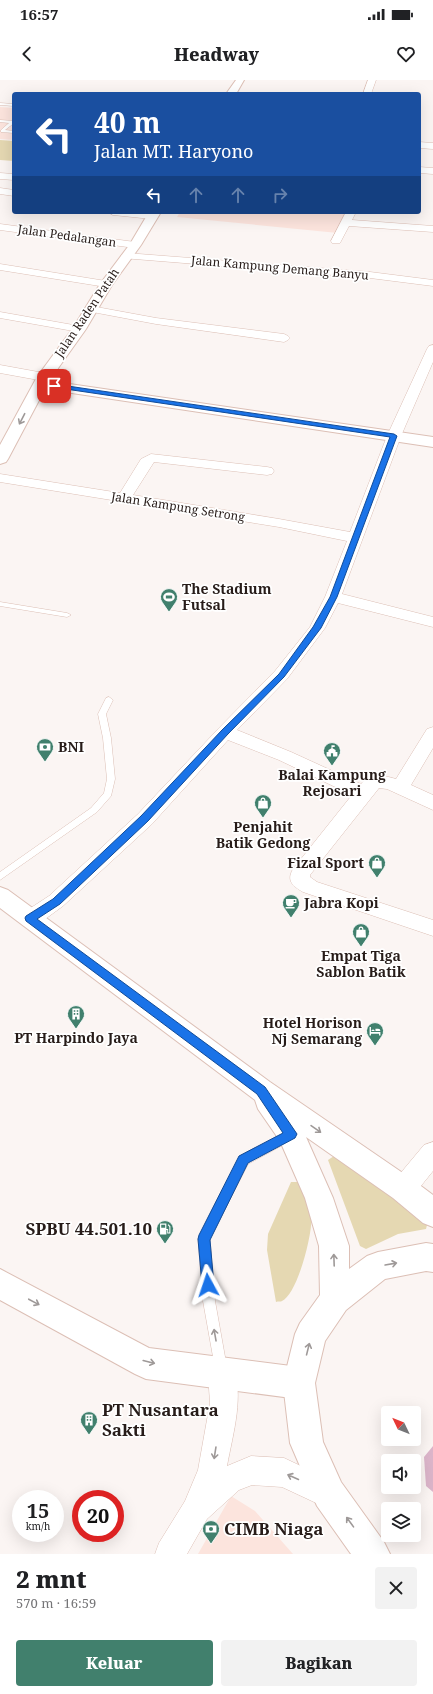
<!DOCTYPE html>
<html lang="id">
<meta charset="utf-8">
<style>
body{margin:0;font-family:"Noto Serif",serif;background:#f2f2f2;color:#202124;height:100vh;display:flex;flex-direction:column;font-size:15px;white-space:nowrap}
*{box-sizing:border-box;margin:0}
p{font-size:13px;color:#757577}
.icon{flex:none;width:22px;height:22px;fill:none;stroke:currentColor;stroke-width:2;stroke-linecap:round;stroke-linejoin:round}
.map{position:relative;height:1474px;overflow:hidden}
.side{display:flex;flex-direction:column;background:#fff;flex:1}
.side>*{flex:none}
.guide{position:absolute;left:12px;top:12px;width:409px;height:122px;border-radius:4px;box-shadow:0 4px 16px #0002;background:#1a4fa0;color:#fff;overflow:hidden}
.needle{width:26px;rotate:313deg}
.tools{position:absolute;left:381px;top:1326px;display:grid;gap:8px}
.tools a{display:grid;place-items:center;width:40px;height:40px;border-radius:4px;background:#fff;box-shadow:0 4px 16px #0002;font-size:20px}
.speed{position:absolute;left:12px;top:1410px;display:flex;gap:8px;font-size:20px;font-weight:700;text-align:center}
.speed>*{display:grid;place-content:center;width:52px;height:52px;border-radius:50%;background:#fff;box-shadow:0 4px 16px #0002;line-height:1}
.speed small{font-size:10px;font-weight:400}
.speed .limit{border:6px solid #d22;background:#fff;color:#111}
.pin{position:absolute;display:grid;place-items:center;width:34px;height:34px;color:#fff;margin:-17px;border-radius:8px;box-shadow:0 2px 6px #0006}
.me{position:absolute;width:44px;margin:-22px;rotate:355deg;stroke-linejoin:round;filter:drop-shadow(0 0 3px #0008)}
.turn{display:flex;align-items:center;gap:14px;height:84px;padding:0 16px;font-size:18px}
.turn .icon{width:52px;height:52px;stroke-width:2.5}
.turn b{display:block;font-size:28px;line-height:34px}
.lanes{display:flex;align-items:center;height:38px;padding:0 16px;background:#0003;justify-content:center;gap:20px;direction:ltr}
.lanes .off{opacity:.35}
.round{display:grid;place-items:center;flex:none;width:42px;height:42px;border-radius:4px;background:#f2f2f2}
.headline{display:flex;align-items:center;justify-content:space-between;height:68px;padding:0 16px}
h1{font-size:24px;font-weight:800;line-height:30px}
.action{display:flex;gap:8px;margin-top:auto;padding:8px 16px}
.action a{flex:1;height:46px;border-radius:4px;background:#41806d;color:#fff;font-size:16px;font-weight:800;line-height:46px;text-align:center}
.action a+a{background:#f2f2f2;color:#202124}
.status{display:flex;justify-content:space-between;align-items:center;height:28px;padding:0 20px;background:#fff;direction:ltr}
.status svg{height:11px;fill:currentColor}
header{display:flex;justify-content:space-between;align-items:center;height:52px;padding:0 16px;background:#fff;font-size:18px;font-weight:800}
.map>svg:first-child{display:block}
.built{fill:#fce4dd}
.green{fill:#e5d8b2}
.water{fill:#dcb5ca}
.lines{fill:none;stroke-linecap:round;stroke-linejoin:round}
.service-casing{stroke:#dcbfb5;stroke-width:1}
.minor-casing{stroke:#dcbfb5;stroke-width:1}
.secondary-casing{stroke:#dcbfb5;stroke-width:2}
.primary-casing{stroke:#dcbfb5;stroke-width:2}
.trunk-casing{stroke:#dcbfb5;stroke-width:2}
.service{fill:#fff;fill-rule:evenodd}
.minor{fill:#fff;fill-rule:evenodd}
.secondary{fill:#fff;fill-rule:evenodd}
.primary{fill:#fff;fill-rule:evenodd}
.trunk{fill:#fff;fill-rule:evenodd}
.oneway{stroke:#9e9998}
.route{fill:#1a73e8;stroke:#114b97}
.labels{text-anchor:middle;stroke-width:3.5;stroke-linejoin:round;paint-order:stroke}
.far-street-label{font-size:12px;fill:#271c19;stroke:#fff}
.poi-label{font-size:14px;font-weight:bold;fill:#271c19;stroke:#fff}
.near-poi-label{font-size:17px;font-weight:bold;fill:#271c19;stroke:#fff;text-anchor:start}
</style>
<div class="status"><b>16:57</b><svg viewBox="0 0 49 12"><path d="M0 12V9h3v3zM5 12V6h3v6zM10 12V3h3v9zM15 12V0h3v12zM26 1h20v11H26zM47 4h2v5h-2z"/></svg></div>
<header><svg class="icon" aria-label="back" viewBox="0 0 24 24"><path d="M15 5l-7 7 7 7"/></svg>Headway<svg class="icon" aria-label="heart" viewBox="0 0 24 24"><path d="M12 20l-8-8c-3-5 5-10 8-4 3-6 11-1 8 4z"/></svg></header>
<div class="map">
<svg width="433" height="1474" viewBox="0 0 433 1474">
<rect width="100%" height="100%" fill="#fbf5f3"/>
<path class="built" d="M0 27 14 28V60L0 59Z
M180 132H349L338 153 177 137Z
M231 1416 255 1431 293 1474H198Z"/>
<path class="green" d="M0 60 14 61V81L0 80Z
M334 1076 428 1141 426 1149 398 1154 366 1169 360 1166 328 1080Z
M291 1102H298C302 1111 308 1121 311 1131 315 1147 298 1214 282 1221 281 1222 278 1221 276 1222L267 1170 268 1154Z"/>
<path class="water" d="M433 1366V1412L426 1406 424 1377Z"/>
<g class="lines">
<g class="service-casing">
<path id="service" d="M0 23 14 24V26L0 25Z
M0 40 14 41V43L5 50 14 51V53L1 52V50L9 43 0 42Z
M0 522 67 533 71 535 67 537 0 526Z
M109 617 113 620 106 634 111 658 115 699 111 716 97 732 0 800V792L91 728 104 713 107 699 103 658 98 634 106 618Z
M290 1050 294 1051 296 1055 294 1059 248 1084 210 1159 215 1221 227 1288 226 1293 221 1294 216 1293 215 1288 203 1221 198 1159 240 1076Z"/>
</g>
<g class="minor-casing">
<path id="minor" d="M368 0H376L371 14H363Z
M419 62 433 63V69L419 68Z
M419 87 433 88V94L419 93Z
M0 93 14 94V100L0 99Z
M0 108 14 110V116L0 114Z
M108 132H142L155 134 157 136 152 139 113 135Z
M346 132H356L352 140 433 146V152L349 146 340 163H332L331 161Z
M0 144 135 162 140 165 135 168 0 150Z
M126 173 370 192 433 200V206L370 198 122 178 121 176Z
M0 184 106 201 111 204 106 207 0 190Z
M91 226 156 238 284 254 288 256 290 258 288 260 284 262 156 244 87 231 85 229 87 227Z
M0 232 79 246 83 247 85 249 83 251 79 252 0 238Z
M433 265V282L401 356 342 514 433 537V547L338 523 325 548 287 599 237 650 291 672 361 704C371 692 382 695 396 699L427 649 433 647V668L411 705 433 715V730L387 709 379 708 310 795V797L317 802 433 840V856L303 812C293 806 286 801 293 789L352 715 279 680 228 660 152 744 63 826 37 845 30 847 23 845 20 839 23 833 49 816 138 734 219 648 275 591 310 547 325 517 347 461 279 447 0 402V394L120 413 141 379 151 374 267 387 272 388 274 391 272 394 267 395 154 382 133 415 279 439 350 452 387 356 427 269 429 266Z
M0 285 44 293 48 294 50 297 48 300 44 301 0 293Z
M433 1062V1091L412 1117 403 1120 394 1117 391 1109 394 1101 424 1065Z
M222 1279 232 1283C245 1315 233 1353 227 1386L251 1376 284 1378 339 1404 344 1414 339 1424 329 1429 282 1407 252 1405 239 1410 207 1439 187 1474H155L159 1463 185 1421 198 1390 210 1323 208 1293 212 1283Z"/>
</g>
<g class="secondary-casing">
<path id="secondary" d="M0 1189 149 1268 299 1287 310 1292 315 1303 310 1314 299 1319 146 1299 135 1294 0 1220Z"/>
</g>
<g class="primary-casing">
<path id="primary" d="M0 807 8 810 270 1002 413 1100 433 1115V1147L423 1143 393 1118 306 1057 333 1118 349 1166V1189L367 1176 378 1172 426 1163 433 1164V1192L426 1191 385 1199 346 1230 325 1261 315 1303 323 1362 341 1402 384 1462 390 1474H351L317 1426 290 1363 283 1303 295 1254 300 1243 320 1215 319 1166 305 1118 280 1061 258 1029 255 1020 0 828Z"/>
</g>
<g class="trunk-casing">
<path id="trunk" d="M236 0H244L236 14H226Z
M149 132H161L141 165 112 205 86 249 49 301 433 357V367L45 309 8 379 6 382 0 384V365L37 297 73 248 100 204 130 164Z"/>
</g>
<use href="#service" class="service"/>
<use href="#minor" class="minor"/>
<use href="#secondary" class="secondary"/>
<use href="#primary" class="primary"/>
<use href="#trunk" class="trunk"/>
</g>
<defs><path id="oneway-shaft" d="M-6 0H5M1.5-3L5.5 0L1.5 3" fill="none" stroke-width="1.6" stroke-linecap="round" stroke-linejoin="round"/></defs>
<g class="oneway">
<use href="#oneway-shaft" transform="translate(22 339) rotate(117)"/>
<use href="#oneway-shaft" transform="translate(316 1049) rotate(35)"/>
<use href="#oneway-shaft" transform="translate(334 1180) rotate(-92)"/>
<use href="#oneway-shaft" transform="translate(391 1184) rotate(-10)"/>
<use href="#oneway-shaft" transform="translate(34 1222) rotate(28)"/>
<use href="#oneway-shaft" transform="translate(215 1255) rotate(-100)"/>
<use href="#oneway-shaft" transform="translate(308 1269) rotate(-76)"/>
<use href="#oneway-shaft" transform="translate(149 1282) rotate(14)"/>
<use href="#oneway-shaft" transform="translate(215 1373) rotate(99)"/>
<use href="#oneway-shaft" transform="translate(293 1397) rotate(-156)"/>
<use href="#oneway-shaft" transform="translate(350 1442) rotate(-126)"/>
</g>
<path class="route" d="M54 304 394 354 397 356 337 517 321 548 284 597 228 654 148 741 60 824 37 839 265 1007 297 1054 295 1058 248 1083 210 1160 214 1205 212 1210 208 1211 203 1210 202 1205 198 1159 199 1155 239 1076 283 1053 257 1014 26 841 25 838 26 836 53 819 141 736 222 650 279 594 313 547 330 517 390 357 52 307V305Z"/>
<defs>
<g id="stadium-pin" transform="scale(0.9)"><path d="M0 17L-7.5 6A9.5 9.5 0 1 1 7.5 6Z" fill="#41806d" stroke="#fff"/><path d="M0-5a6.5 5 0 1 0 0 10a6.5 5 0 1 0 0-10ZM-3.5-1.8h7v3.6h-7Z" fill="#fff"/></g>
<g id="bank-pin" transform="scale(0.9)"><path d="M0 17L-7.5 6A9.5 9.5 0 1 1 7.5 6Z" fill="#41806d" stroke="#fff"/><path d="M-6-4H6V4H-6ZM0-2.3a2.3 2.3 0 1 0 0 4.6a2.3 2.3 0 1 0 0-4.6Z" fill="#fff"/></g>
<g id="civic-pin" transform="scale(0.9)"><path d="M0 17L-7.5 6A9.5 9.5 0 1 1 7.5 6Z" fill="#41806d" stroke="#fff"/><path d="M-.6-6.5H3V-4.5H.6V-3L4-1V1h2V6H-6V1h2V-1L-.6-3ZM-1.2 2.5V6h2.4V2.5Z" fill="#fff"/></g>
<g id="shop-pin" transform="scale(0.9)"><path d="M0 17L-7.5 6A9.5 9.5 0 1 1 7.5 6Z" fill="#41806d" stroke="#fff"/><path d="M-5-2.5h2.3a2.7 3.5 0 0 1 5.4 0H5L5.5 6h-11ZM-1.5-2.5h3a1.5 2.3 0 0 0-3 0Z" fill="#fff"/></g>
<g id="cafe-pin" transform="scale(0.9)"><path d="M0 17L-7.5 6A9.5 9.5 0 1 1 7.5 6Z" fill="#41806d" stroke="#fff"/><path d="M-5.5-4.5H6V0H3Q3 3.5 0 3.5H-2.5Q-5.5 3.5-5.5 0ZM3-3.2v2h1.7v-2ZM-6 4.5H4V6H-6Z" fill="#fff"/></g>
<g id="building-pin" transform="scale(0.9)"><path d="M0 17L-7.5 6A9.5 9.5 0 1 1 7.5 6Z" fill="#41806d" stroke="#fff"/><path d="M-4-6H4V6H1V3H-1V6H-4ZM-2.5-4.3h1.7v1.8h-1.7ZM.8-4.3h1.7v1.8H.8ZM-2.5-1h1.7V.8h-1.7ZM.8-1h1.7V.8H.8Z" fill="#fff"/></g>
<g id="hotel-pin" transform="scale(0.9)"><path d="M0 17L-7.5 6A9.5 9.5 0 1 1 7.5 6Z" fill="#41806d" stroke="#fff"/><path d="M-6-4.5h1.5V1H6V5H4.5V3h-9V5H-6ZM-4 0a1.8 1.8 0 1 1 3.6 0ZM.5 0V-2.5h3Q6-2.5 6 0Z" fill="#fff"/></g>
<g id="fuel-pin" transform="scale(0.9)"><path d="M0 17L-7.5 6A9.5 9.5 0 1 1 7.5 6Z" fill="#41806d" stroke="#fff"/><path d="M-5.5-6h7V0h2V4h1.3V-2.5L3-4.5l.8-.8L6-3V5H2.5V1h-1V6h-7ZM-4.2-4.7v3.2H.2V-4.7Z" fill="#fff"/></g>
</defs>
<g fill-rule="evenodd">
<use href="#stadium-pin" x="169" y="517"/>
<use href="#bank-pin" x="45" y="667"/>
<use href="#civic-pin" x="332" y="671"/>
<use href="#shop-pin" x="263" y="723"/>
<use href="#shop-pin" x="377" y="783"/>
<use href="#cafe-pin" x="291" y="823"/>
<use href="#shop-pin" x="361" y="852"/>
<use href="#building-pin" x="76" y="934"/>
<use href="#hotel-pin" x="375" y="951"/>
<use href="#fuel-pin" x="165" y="1149"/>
<use href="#building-pin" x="89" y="1340"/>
<use href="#bank-pin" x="211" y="1449"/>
</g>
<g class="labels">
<g class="far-street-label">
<text transform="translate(67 156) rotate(8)" y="4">Jalan Pedalangan</text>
<text transform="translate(280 188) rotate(5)" y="4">Jalan Kampung Demang Banyu</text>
<text transform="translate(87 233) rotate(-56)" y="4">Jalan Raden Patah</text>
<text transform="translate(178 427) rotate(9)" y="4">Jalan Kampung Setrong</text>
</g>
<g class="poi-label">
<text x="182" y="514" text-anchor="start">The Stadium<tspan x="182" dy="16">Futsal</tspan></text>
<text x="58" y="672" text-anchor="start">BNI</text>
<text x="332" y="700">Balai Kampung<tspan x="332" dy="16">Rejosari</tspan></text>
<text x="263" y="752">Penjahit<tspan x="263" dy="16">Batik Gedong</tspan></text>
<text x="364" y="788" text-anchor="end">Fizal Sport</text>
<text x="304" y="828" text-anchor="start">Jabra Kopi</text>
<text x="361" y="881">Empat Tiga<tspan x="361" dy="16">Sablon Batik</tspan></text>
<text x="362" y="948" text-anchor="end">Hotel Horison<tspan x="362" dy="16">Nj Semarang</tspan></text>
<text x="76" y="963">PT Harpindo Jaya</text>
</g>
<g class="near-poi-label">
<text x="152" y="1155" text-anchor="end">SPBU 44.501.10</text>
<text x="102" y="1336">PT Nusantara<tspan x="102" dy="20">Sakti</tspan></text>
<text x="224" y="1455">CIMB Niaga</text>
</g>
</g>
</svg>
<div class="tools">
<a><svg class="needle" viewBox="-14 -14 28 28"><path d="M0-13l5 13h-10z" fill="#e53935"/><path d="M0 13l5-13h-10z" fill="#757577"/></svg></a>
<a><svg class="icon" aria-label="sound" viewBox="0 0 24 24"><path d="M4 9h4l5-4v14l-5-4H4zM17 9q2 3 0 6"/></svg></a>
<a><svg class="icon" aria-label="layers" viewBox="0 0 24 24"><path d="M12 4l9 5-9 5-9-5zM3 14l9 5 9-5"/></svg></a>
</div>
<div class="speed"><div>15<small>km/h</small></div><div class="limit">20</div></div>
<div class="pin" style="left:54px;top:306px;background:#d93025"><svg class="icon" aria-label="arrive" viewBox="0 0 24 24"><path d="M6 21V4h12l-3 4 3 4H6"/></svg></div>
<svg class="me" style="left:208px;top:1205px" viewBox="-20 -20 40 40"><path d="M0-17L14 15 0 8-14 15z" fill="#1a73e8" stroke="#fff" stroke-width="4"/></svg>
<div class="guide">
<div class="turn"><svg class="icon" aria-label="left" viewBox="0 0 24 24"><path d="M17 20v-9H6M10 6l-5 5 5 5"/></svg><div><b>40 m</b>Jalan MT. Haryono</div></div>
<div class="lanes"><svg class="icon" aria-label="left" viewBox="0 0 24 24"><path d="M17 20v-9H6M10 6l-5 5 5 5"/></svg><svg class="icon off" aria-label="ahead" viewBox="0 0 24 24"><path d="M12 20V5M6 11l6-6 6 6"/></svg><svg class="icon off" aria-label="ahead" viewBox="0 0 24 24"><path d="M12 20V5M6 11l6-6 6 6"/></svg><svg class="icon off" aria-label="right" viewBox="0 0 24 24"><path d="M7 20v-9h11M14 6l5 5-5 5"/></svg></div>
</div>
</div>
<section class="side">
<div class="headline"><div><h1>2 mnt</h1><p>570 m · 16:59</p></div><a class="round"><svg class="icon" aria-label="close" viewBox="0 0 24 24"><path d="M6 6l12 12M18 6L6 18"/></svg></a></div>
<div class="action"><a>Keluar</a><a>Bagikan</a></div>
</section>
